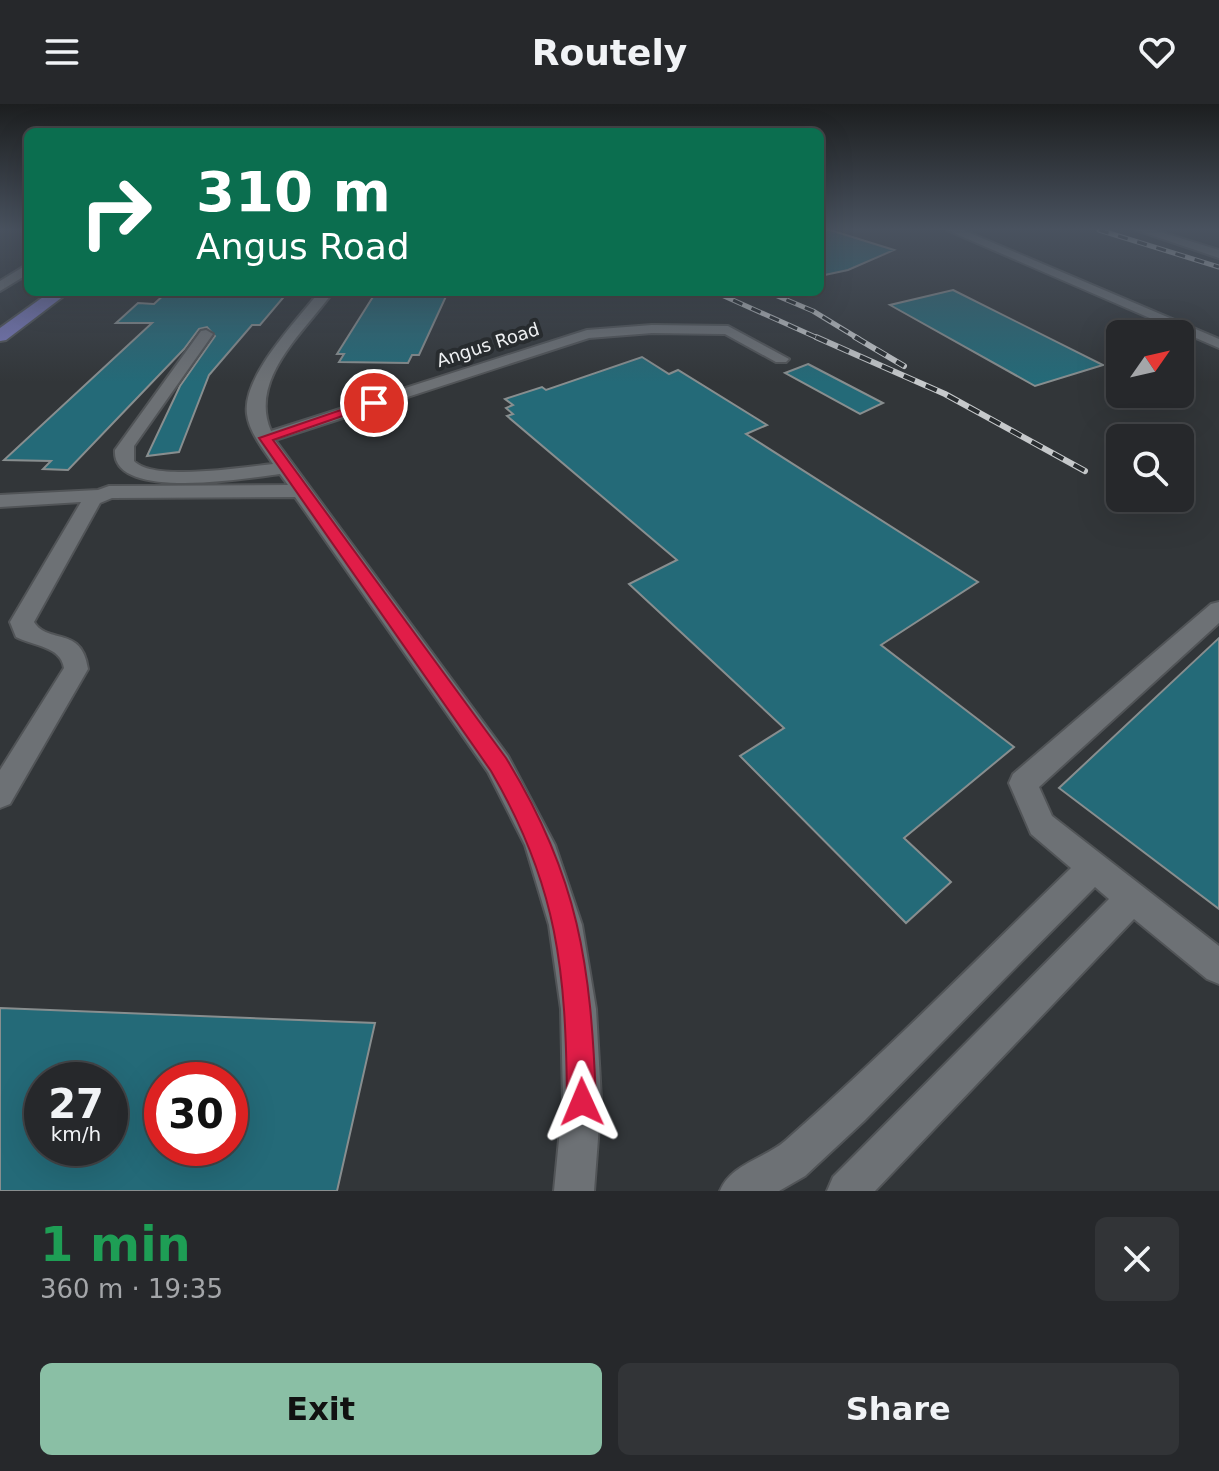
<!DOCTYPE html>
<meta charset="utf-8">
<style>
body{margin:0;font-family:"DejaVu Sans",sans-serif;background:#323437;color:#f1f3f6;height:100vh;display:flex;flex-direction:column;font-size:30px;white-space:nowrap}
*{box-sizing:border-box;margin:0}
p{font-size:26px;color:#a4a6a9}
.icon{flex:none;width:44px;height:44px;fill:none;stroke:currentColor;stroke-width:2;stroke-linecap:round;stroke-linejoin:round}
.map{position:relative;height:1087px;overflow:hidden}
.drawer{display:flex;flex-direction:column;background:#26282b;flex:1}
.drawer>*{flex:none}
.top-card{position:absolute;left:24px;top:24px;width:800px;height:168px;border-radius:12px;box-shadow:0 8px 32px #0002,0 0 0 2px #424447;background:#0b6e4f;color:#fff;overflow:hidden}
.needle{width:52px;rotate:56deg}
.tools{position:absolute;left:1106px;top:216px;display:grid;gap:16px}
.tools a{display:grid;place-items:center;width:88px;height:88px;border-radius:12px;background:#26282b;box-shadow:0 8px 32px #0002,0 0 0 2px #424447;font-size:40px}
.speed{position:absolute;left:24px;top:958px;display:flex;gap:16px;font-size:40px;font-weight:700;text-align:center}
.speed>*{display:grid;place-content:center;width:104px;height:104px;border-radius:50%;background:#26282b;box-shadow:0 8px 32px #0002,0 0 0 2px #424447;line-height:1}
.speed small{font-size:20px;font-weight:400}
.speed .limit{border:12px solid #d22;background:#fff;color:#111}
.pin{position:absolute;display:grid;place-items:center;width:68px;height:68px;color:#fff;margin:-34px;border:4px solid #fff;border-radius:50%;box-shadow:0 2px 8px #0007}
.me{position:absolute;width:88px;margin:-44px;rotate:359deg;stroke-linejoin:round;filter:drop-shadow(0 0 6px #0008)}
.turn{display:flex;align-items:center;gap:28px;height:168px;padding:0 40px;font-size:36px}
.turn .icon{width:104px;height:104px;stroke-width:2.5}
.turn b{display:block;font-size:56px;line-height:68px}
.round{display:grid;place-items:center;flex:none;width:84px;height:84px;border-radius:12px;background:#323437}
.headline{display:flex;align-items:center;justify-content:space-between;height:136px;padding:0 40px}
h1{font-size:48px;font-weight:700;line-height:60px;color:#1e9e55}
.primary-button{display:flex;gap:16px;margin-top:auto;padding:16px 40px}
.primary-button a{flex:1;height:92px;border-radius:12px;background:#8abfa5;color:#111;font-size:32px;font-weight:700;line-height:92px;text-align:center}
.primary-button a+a{background:#323437;color:#f1f3f6}
header{display:flex;justify-content:space-between;align-items:center;height:104px;padding:0 40px;background:#26282b;font-size:36px;font-weight:700}
.map>svg:first-child{display:block}
.building{fill:#246a78;stroke:#888e8f;stroke-width:2;fill-rule:evenodd}
.lines{fill:none;stroke-linecap:round;stroke-linejoin:round}
.minor-casing{stroke:#515457;stroke-width:4}
.major-casing{stroke:#515457;stroke-width:4}
.minor{fill:#6d7175;fill-rule:evenodd}
.major{fill:#7878b9;fill-rule:evenodd}
.rail-far1-casing{stroke:#c6c9cb;stroke-width:5}
.rail-casing{stroke:#c6c9cb;stroke-width:6}
.rail-far1{stroke:#282c2f;stroke-width:3;stroke-dasharray:10;stroke-linecap:butt}
.rail{stroke:#282c2f;stroke-width:4;stroke-dasharray:12;stroke-linecap:butt}
.route{fill:#e11d48;stroke:#92132f;stroke-width:2}
.labels{text-anchor:middle;stroke-width:8;stroke-linejoin:round;paint-order:stroke}
.far-street-label{font-size:18px;fill:#eef0f2;stroke:#282c2f}
</style>
<header><svg class="icon" aria-label="menu" viewBox="0 0 24 24"><path d="M4 6h16M4 12h16M4 18h16"/></svg>Routely<svg class="icon" aria-label="heart" viewBox="0 0 24 24"><path d="M12 20l-8-8c-3-5 5-10 8-4 3-6 11-1 8 4z"/></svg></header>
<div class="map">
<svg width="1219" height="1087" viewBox="0 0 1219 1087">
<rect width="100%" height="100%" fill="#323639"/>
<path class="building" d="M820 126H830L894 146 848 166 820 172Z
M953 186 1103 261 1035 282 890 201Z
M167 188H288L260 221H252L209 271 179 348 147 352 180 282 215 232 207 223 199 225 184 245 68 366 43 365 51 357 4 356 152 219H116L138 199 154 200Z
M376 188H448L419 251H412L408 259 339 258 344 250H337Z
M642 253 669 270 678 266 767 321 746 330 978 478 881 541 1014 643 904 734 951 778 906 819 740 652 784 624 629 480 677 456 507 312 513 310 506 304 513 301 505 295 542 283 546 286Z
M808 260 883 299 860 310 785 269Z
M1219 534V805L1059 684Z
M0 904 375 919 337 1087H0ZM42 976H110V1044H42ZM162 976H230V1044H162Z"/>
<g class="lines">
<g class="minor-casing">
<path id="minor" d="M947 126H963L1219 235V244Z
M1136 126H1154L1219 146V154Z
M28 160V170L0 187V177Z
M319 188H333C305 227 248 275 271 327L587 226 652 221 728 222 789 255 786 258H776L725 230 652 229 589 234 275 336 508 652 555 741 582 821 596 905 601 995 594 1087H554L563 995 561 905 549 821 525 741 488 668 295 393 112 394 100 399 34 518C48 541 82 521 88 565L10 700 0 704V666L64 564C61 542 33 542 16 533L10 518 81 398 0 403V391L98 386 109 382 288 381 280 370C249 374 111 398 115 346L201 227 206 226 213 230 134 342V357C153 378 245 363 273 360 264 346 249 328 247 310 242 272 297 217 319 188Z
M1219 498V519L1039 683 1052 712 1219 842V880L1207 875 1134 815 875 1087H827L833 1073 1109 795 1095 783 864 1017 805 1072 779 1087H720C731 1060 764 1055 785 1037 884 950 977 855 1071 764L1031 730 1009 679 1013 670 1211 500Z"/>
</g>
<g class="major-casing">
<path id="major" d="M50 188H69L6 236 0 237V224Z"/>
</g>
<use href="#minor" class="minor"/>
<use href="#major" class="major"/>
<g class="rail-far1-casing">
<path id="rail-far1" d="M1099 126 1219 163
M715 188 820 235
M768 188 813 207 859 235"/>
</g>
<g class="rail-casing">
<path id="rail" d="M816 233 945 290 1085 367
M855 233 904 262"/>
</g>
<use href="#rail-far1" class="rail-far1"/>
<use href="#rail" class="rail"/>
</g>
<linearGradient id="sky" x2="0" y2="1"><stop stop-color="#1c1e1f"/><stop offset="0.45" stop-color="#49525f"/><stop offset="1" stop-color="#49525f" stop-opacity="0"/></linearGradient>
<rect width="1219" height="278" fill="url(#sky)"/>
<path class="route" d="M370 296 380 299 273 336 506 654C579 773 591 861 596 998L592 1008 582 1012 571 1008 567 998C566 867 558 782 491 667L259 334Z"/>
<g class="labels">
<g class="far-street-label">
<text transform="translate(488 241) rotate(-18)" y="6">Angus Road</text>
</g>
</g>
</svg>
<div class="tools">
<a><svg class="needle" viewBox="-14 -14 28 28"><path d="M0-13l5 13h-10z" fill="#e53935"/><path d="M0 13l5-13h-10z" fill="#a4a6a9"/></svg></a>
<a><svg class="icon" aria-label="search" viewBox="0 0 24 24"><circle cx="10" cy="10" r="6"/><path d="M15 15l6 6"/></svg></a>
</div>
<div class="speed"><div>27<small>km/h</small></div><div class="limit">30</div></div>
<div class="pin" style="left:374px;top:299px;background:#d93025"><svg class="icon" aria-label="arrive" viewBox="0 0 24 24"><path d="M6 21V4h12l-3 4 3 4H6"/></svg></div>
<svg class="me" style="left:582px;top:998px" viewBox="-20 -20 40 40"><path d="M0-17L14 15 0 8-14 15z" fill="#e11d48" stroke="#fff" stroke-width="4"/></svg>
<div class="top-card">
<div class="turn"><svg class="icon" aria-label="right" viewBox="0 0 24 24"><path d="M7 20v-9h11M14 6l5 5-5 5"/></svg><div><b>310 m</b>Angus Road</div></div>
</div>
</div>
<section class="drawer">
<div class="headline"><div><h1>1 min</h1><p>360 m · 19:35</p></div><a class="round"><svg class="icon" aria-label="close" viewBox="0 0 24 24"><path d="M6 6l12 12M18 6L6 18"/></svg></a></div>
<div class="primary-button"><a>Exit</a><a>Share</a></div>
</section>
